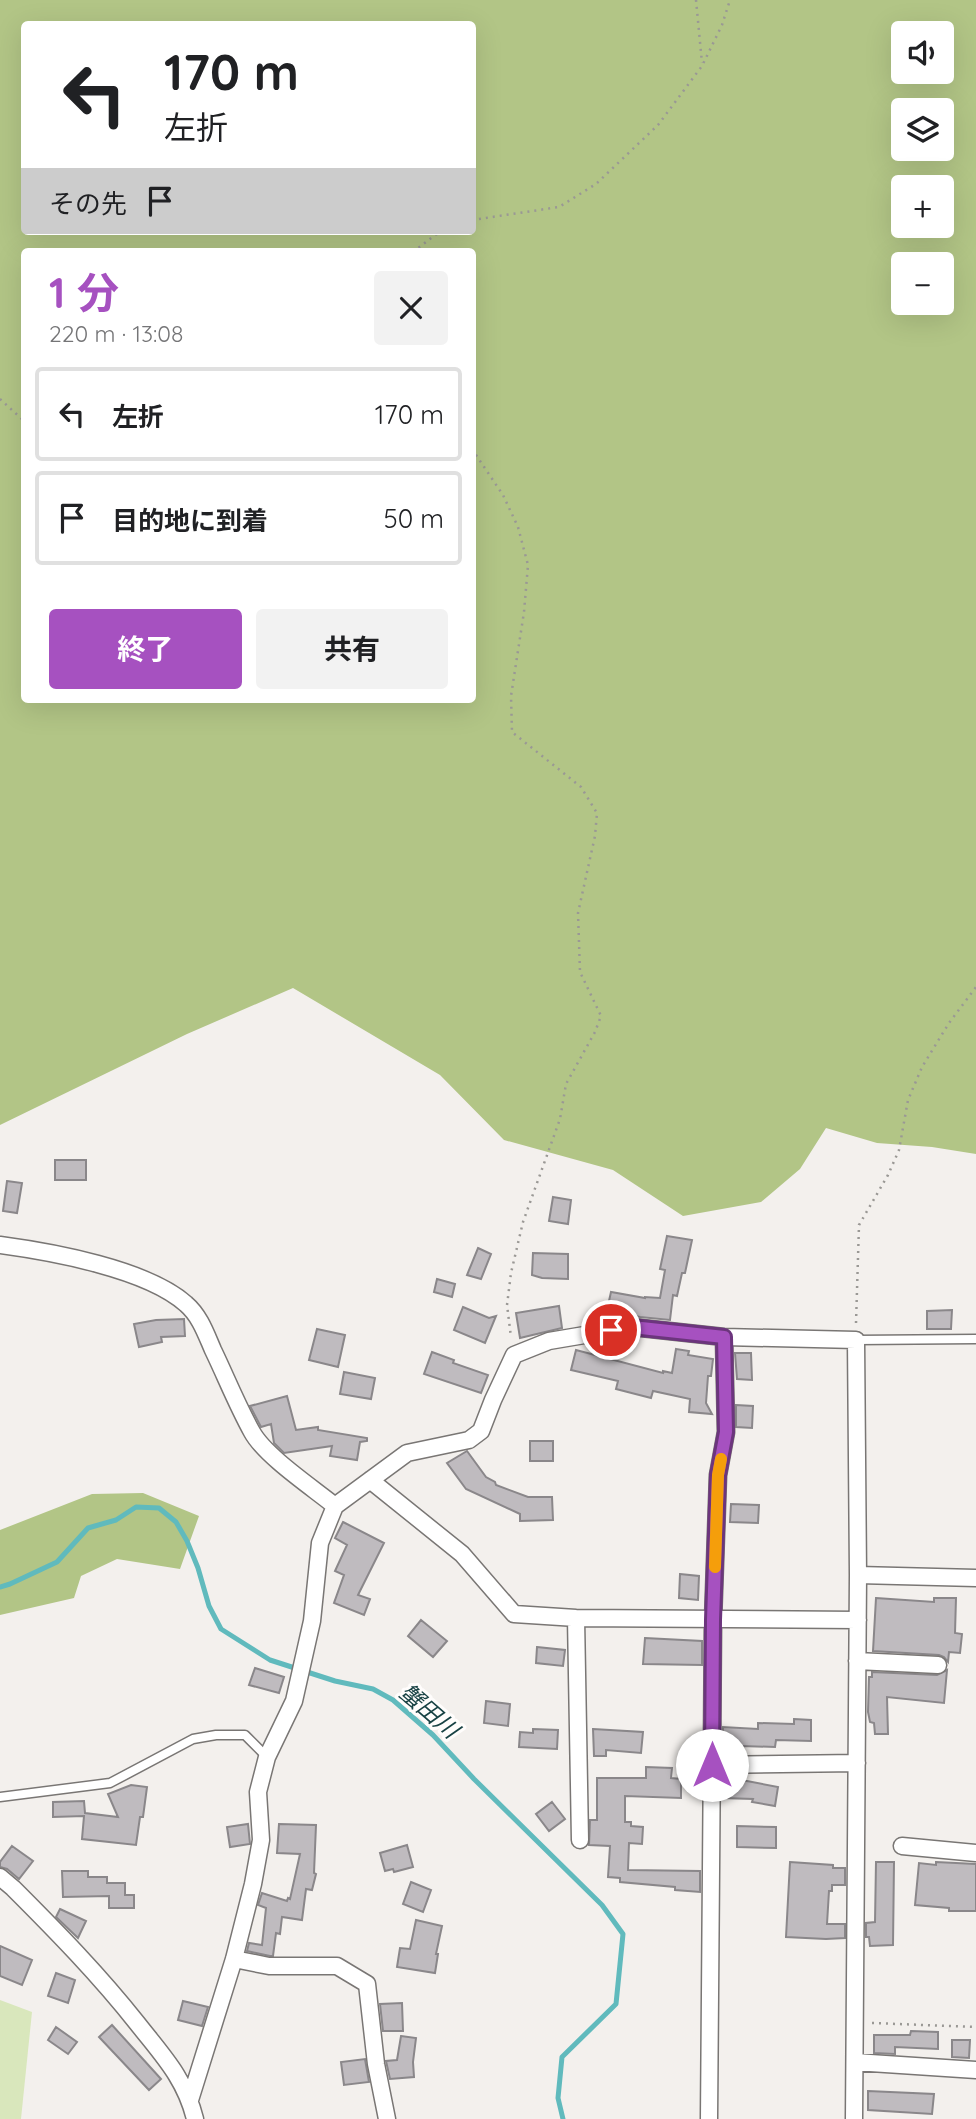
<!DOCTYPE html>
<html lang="ja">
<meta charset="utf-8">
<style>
body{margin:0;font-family:Quicksand,"Noto Sans JP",sans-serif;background:#f2f2f2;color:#202124;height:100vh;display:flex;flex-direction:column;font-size:26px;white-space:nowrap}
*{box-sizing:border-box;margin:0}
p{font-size:23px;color:#757577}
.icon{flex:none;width:38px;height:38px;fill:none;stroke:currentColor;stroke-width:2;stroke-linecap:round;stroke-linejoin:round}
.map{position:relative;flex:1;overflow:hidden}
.drawer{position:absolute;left:21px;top:248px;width:455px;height:455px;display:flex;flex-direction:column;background:#fff;border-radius:7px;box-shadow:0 7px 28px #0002}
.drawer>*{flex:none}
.top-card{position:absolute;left:21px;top:21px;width:455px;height:214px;border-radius:7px;box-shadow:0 7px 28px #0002;background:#fff;color:#202124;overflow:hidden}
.tools{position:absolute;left:891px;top:21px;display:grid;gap:14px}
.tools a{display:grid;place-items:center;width:63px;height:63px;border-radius:7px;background:#fff;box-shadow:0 7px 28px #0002;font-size:35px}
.pin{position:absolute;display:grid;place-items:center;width:60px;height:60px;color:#fff;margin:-30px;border:4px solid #fff;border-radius:50%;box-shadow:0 2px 7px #0007}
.me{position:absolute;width:77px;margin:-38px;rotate:0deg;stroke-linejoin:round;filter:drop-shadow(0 0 5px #0008)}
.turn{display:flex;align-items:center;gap:24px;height:147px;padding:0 28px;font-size:32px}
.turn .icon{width:91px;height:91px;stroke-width:2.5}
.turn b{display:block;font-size:49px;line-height:60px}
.then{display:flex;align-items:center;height:66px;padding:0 28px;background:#0003;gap:14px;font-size:26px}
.round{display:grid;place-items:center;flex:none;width:74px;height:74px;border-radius:7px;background:#f2f2f2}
.headline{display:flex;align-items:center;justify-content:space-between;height:119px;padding:0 28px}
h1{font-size:42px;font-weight:700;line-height:52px;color:#a651c0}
.button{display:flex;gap:14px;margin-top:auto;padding:14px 28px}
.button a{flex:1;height:80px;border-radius:7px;background:#a651c0;color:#fff;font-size:28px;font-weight:700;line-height:80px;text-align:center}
.button a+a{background:#f2f2f2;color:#202124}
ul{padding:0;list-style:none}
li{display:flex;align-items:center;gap:21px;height:94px;margin:0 14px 10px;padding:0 14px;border:4px solid #e0e0e0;border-radius:7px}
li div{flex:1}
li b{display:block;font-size:26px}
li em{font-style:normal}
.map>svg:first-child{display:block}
.green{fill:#d9e7bc}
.forest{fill:#b2c586;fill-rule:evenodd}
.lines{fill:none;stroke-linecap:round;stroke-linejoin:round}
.stream{stroke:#60babd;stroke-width:5}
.building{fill:#bfbbbf;stroke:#8a878a;stroke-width:2}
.service-casing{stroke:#797674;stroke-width:11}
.minor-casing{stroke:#797674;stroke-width:19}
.path{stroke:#9a9895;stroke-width:2.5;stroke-dasharray:2 5;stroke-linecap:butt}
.service{stroke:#fff;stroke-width:8}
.minor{stroke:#fff;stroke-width:16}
.route-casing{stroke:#6c357d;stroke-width:18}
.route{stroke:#a651c0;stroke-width:12}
.slow{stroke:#f59e0b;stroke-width:12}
.labels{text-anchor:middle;stroke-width:6;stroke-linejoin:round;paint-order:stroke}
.water-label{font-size:23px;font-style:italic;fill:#184244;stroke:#fffdfc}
</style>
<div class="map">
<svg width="976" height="2119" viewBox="0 0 976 2119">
<rect width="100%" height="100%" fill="#f3f0ed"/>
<path class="green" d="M0 2000 32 2012 21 2119H0Z"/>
<path class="forest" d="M0 0H976V1154L932 1147 877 1143 826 1128 800 1169 761 1202 683 1216 613 1170 504 1140 440 1075 293 988 187 1034 0 1125ZM24 24H472V231H24ZM903 33H942V72H903ZM903 110H942V149H903ZM903 187H942V226H903ZM24 252H472V700H24ZM903 264H942V303H903Z
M143 1493 199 1516 180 1569 117 1559 81 1576 74 1598 0 1615V1530L92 1494Z"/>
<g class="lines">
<path class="stream" d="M0 1587 10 1584 57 1562 88 1528 116 1520 136 1507 159 1508 176 1522 187 1541 198 1568 209 1606 221 1629 270 1660 335 1681 373 1689 393 1700 433 1735 474 1779 602 1905 623 1934 616 2004 562 2057 558 2098 563 2119"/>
</g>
<path class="building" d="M55 1160H86V1180H55Z
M7 1181 22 1183 17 1213 3 1211Z
M553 1197 571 1200 568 1224 549 1221Z
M667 1236 692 1240 685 1273H682L677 1296 673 1295 670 1320 640 1317 607 1310 611 1292 645 1298V1297L660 1298 665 1270 660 1269Z
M478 1248 491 1254 481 1279 467 1275Z
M533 1253 568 1254V1279L542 1278 532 1275Z
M437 1279 455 1284 452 1297 434 1292Z
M559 1306 562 1328 520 1338 516 1313Z
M463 1307 489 1318 496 1316 485 1343 454 1330Z
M952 1310 951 1329H927V1311Z
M184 1319 185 1336 161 1337 162 1342 139 1347 134 1324 156 1320Z
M317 1329 345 1335 338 1367 309 1360Z
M676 1349 689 1351 688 1355 713 1359 711 1376H708L706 1403 712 1414 689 1412 690 1399 653 1391 651 1398 616 1389 618 1381 571 1370 576 1350 663 1373V1371L672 1373Z
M432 1352 454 1360 453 1363 488 1375 481 1393 424 1374Z
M735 1353H751L752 1380 737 1379Z
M344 1372 375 1378 371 1399 340 1394Z
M287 1396 296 1430 318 1427V1430L367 1438V1441L360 1442 357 1460 330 1456 332 1446 284 1453 274 1443 271 1424 261 1427 250 1406Z
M736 1405 753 1406 752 1428 736 1427Z
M530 1441H553V1461H530Z
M467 1451 486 1477 495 1482 496 1485 528 1497H552L553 1520 520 1521V1514L466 1489 447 1463Z
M731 1504 759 1505 758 1523 730 1522Z
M343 1522 384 1543 358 1595 370 1599 364 1615 334 1603 344 1575 335 1571 347 1545 335 1538Z
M680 1574 699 1576 698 1600 679 1598Z
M876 1598 934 1602V1598H956L955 1633 962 1634 960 1653 949 1652 948 1662 944 1657 939 1655 873 1651Z
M421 1620 447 1641 433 1657 408 1636Z
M645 1638 702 1641V1665L643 1664Z
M537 1647 565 1650 563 1666 536 1663Z
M255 1668 284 1677 279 1693 249 1685Z
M947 1670 944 1703 887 1697 888 1734H875L874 1723 870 1722 868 1712 869 1677H872V1672L937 1675Z
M486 1701 510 1704 508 1726 484 1723Z
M794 1719 811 1720V1741L776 1740 775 1747 741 1746 740 1750 722 1749 723 1727 758 1729V1723L794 1724Z
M533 1729 558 1730 557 1749 519 1747 520 1732 533 1733Z
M593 1729 643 1732 641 1753 606 1750V1756H594Z
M646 1767 672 1768 671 1778 681 1779V1798L625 1796V1822H631V1826L643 1827 642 1844 629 1843 628 1870 700 1871V1892L675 1890V1887L620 1882V1878L608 1877 610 1846 589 1845 590 1820H597V1778H646Z
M722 1780 747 1781 778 1787 775 1806 752 1802 753 1799 722 1798Z
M131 1785 147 1787 143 1817H140L136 1845 82 1839 84 1816 53 1817V1802L84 1801 85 1813 118 1817 108 1794Z
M552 1802 565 1819 549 1831 536 1814Z
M248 1824 250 1844 230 1847 227 1827Z
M279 1824 316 1825 314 1873 316 1874 312 1890 306 1889 302 1920 282 1917 280 1934 276 1933 273 1956H270L247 1951 249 1943 262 1945 266 1908 258 1905 262 1893 287 1901 288 1898 290 1899 300 1854 277 1853Z
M737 1826 776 1827V1848L737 1847Z
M407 1845 413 1867 394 1872 393 1869 385 1871 380 1853Z
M12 1846 33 1861 19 1879 7 1869 0 1867V1862Z
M790 1862 833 1865V1868H845V1885H832V1891H829L827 1924H845V1938L826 1939 786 1937Z
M876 1862H894L893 1945 870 1946 869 1937H866V1923L875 1922Z
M936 1862 976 1864V1911H949V1908L915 1905 919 1863 936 1865Z
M62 1871H88V1877H107V1883H125V1895H134V1908H109V1896L63 1897Z
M411 1882 431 1890 423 1912 403 1904Z
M60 1909 86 1921 78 1938 56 1917Z
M416 1920 442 1926 436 1954H438L435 1973 397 1967 400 1948 410 1949Z
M0 1946 32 1960 22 1985 0 1976Z
M56 1973 75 1980 68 2003 48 1996Z
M183 2001 208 2007 202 2026 178 2020Z
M402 2003 403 2031H383L380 2004Z
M112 2025 161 2079 149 2090 99 2037Z
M56 2027 77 2042 68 2054 48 2040Z
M911 2031 938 2032V2049L895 2047V2054L874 2053V2035H910Z
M401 2036 416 2038 413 2062 414 2077 390 2079 386 2061 397 2060Z
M952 2040H970L969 2058 952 2057Z
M365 2059 369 2082 344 2085 341 2062Z
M868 2091 934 2094 932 2114 868 2110Z"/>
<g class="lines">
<g class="service-casing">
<path id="service" d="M856 1340 976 1339
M0 1797 110 1783 193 1739 216 1735H245L267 1757"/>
</g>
<g class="minor-casing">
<path id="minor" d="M0 1245C52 1252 147 1269 186 1304 200 1316 206 1334 213 1350 226 1377 237 1405 252 1432 265 1456 313 1488 335 1506L320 1543 312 1621 294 1701 267 1757 258 1792 261 1840 253 1884 234 1959 190 2100
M370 1480 462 1554 514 1614 576 1618 858 1620
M335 1506 407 1453 469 1440 481 1431 493 1400 514 1355 549 1341 632 1327 724 1337 856 1340 858 1575 854 2119
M858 1575 976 1578
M576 1618 580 1840
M857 1661 938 1665
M712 1765 857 1763
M902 1846 976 1853
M0 1877 13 1888C57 1932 99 1975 137 2023 162 2055 185 2078 195 2119
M234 1959 269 1966H337L367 1984 376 2064 387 2119
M855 2062 976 2070
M709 2119 713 1621 718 1475 726 1432 724 1337"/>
</g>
<path class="path" d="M696 0 702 63
M472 220 559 207 596 184 658 125 702 66 722 25 730 0
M413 252 435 235 445 231
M0 399 24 421
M472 449 503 495 518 527 528 565 524 612 511 696 512 732 581 787 597 813 595 836 578 913 580 972 601 1016 595 1032 566 1084 560 1119 523 1222 511 1273 507 1305 511 1337
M856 1323 859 1225 888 1175 899 1150 908 1100 922 1067 949 1023 976 987
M872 2023 976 2027"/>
<use href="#service" class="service"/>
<use href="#minor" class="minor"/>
</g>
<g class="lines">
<g class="route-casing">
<path id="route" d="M611 1330 632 1327 724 1337 726 1432 718 1475 713 1620 712 1765"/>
</g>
<use href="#route" class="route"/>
<path class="slow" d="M715 1567 718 1475 721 1459"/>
</g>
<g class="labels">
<g class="water-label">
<text transform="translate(429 1711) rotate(41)" y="8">蟹田川</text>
</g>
</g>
</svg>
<div class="tools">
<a><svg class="icon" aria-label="sound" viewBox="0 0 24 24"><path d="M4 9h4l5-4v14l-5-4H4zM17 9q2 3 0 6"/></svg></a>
<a><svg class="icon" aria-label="layers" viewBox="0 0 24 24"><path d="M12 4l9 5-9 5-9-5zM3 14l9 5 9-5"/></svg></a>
<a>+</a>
<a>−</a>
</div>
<div class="pin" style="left:611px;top:1330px;background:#d93025"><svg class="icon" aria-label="arrive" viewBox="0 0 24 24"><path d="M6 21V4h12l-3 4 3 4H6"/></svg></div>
<svg class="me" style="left:712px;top:1765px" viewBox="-20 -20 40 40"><circle r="19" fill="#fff"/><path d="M0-13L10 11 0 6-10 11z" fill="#a651c0"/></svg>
<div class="top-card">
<div class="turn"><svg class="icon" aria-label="left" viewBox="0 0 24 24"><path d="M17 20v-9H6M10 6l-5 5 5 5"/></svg><div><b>170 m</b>左折</div></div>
<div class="then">その先<svg class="icon" aria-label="arrive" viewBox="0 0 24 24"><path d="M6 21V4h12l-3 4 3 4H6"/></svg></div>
</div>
<section class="drawer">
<div class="headline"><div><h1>1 分</h1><p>220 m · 13:08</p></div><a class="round"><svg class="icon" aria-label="close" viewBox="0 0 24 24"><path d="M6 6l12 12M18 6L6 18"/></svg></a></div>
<ul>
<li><svg class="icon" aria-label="left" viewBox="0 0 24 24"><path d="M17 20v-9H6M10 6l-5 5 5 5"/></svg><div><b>左折</b></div><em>170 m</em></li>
<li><svg class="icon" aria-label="arrive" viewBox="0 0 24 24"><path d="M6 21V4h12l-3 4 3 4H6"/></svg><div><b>目的地に到着</b></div><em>50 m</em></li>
</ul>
<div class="button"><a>終了</a><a>共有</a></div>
</section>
</div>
